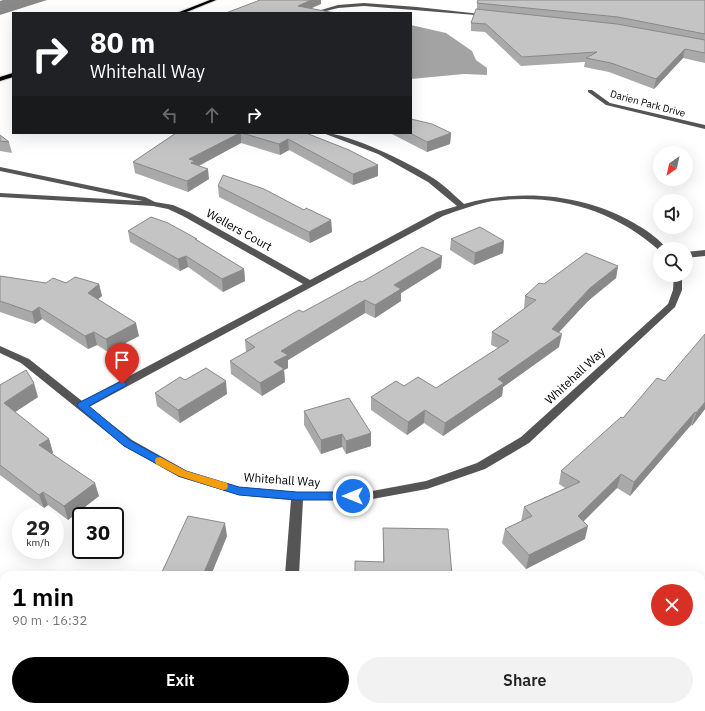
<!DOCTYPE html>
<meta charset="utf-8">
<style>
body{margin:0;font-family:"IBM Plex Sans",sans-serif;background:#f2f2f2;color:#222;height:100vh;display:flex;flex-direction:column;font-size:15px;white-space:nowrap}
*{box-sizing:border-box;margin:0}
p{font-size:13px;color:#767676}
.icon{flex:none;width:22px;height:22px;fill:none;stroke:currentColor;stroke-width:2;stroke-linecap:round;stroke-linejoin:round}
.map{position:relative;flex:1;overflow:hidden}
.side{position:absolute;left:0px;top:571px;width:705px;height:140px;display:flex;flex-direction:column;background:#fff;border-radius:12px 12px 0 0;box-shadow:0 4px 16px #0002}
.side>*{flex:none}
.top-card{position:absolute;left:12px;top:12px;width:400px;height:122px;border-radius:0px;box-shadow:0 4px 16px #0002;background:#202124;color:#fff;overflow:hidden}
.needle{width:26px;rotate:213deg}
.fabs{position:absolute;left:653px;top:146px;display:grid;gap:8px}
.fabs a{display:grid;place-items:center;width:40px;height:40px;border-radius:50%;background:#fff;box-shadow:0 4px 16px #0002;font-size:20px}
.speed{position:absolute;left:12px;top:507px;display:flex;gap:8px;font-size:20px;font-weight:700;text-align:center}
.speed>*{display:grid;place-content:center;width:52px;height:52px;border-radius:50%;background:#fff;box-shadow:0 4px 16px #0002;line-height:1}
.speed small{font-size:10px;font-weight:400}
.speed .limit{border:2px solid #111;border-radius:6px;background:#fff;color:#111}
.pin{position:absolute;display:grid;place-items:center;width:34px;height:34px;color:#fff;margin:-41px -17px;border-radius:50% 50% 50% 0;rotate:-45deg;box-shadow:0 0 4px #0007}
.pin .icon{rotate:45deg}
.me{position:absolute;width:44px;margin:-22px;rotate:270deg;stroke-linejoin:round;filter:drop-shadow(0 0 3px #0008)}
.turn{display:flex;align-items:center;gap:14px;height:84px;padding:0 12px;font-size:18px}
.turn .icon{width:52px;height:52px;stroke-width:2.5}
.turn b{display:block;font-size:28px;line-height:34px}
.lanes{display:flex;align-items:center;height:38px;padding:0 12px;background:#0003;justify-content:center;gap:20px;direction:ltr}
.lanes .off{opacity:.35}
.round{display:grid;place-items:center;flex:none;width:42px;height:42px;border-radius:21px;background:#f2f2f2}
.headline{display:flex;align-items:center;justify-content:space-between;height:68px;padding:0 12px}
h1{font-size:24px;font-weight:600;line-height:30px;color:#000}
.cta{display:flex;gap:8px;margin-top:auto;padding:8px 12px}
.cta a{flex:1;height:46px;border-radius:24px;background:#000;color:#fff;font-size:16px;font-weight:600;line-height:46px;text-align:center}
.cta a+a{background:#f2f2f2;color:#222}
.map>svg:first-child{display:block}
.water{fill:#a3a3a3}
.lines{fill:none;stroke-linecap:round;stroke-linejoin:round}
.major-casing{stroke:#dbdbdb;stroke-width:2}
.minor{fill:#555;fill-rule:evenodd}
.major{fill:#000;fill-rule:evenodd}
.wall{fill:#a9a9a9}
.shaded-wall{fill:#898989}
.building{fill:#c4c4c4;stroke:#898989}
.route{fill:#1a73e8;stroke:#114b97}
.slow{fill:#f59e0b}
.labels{text-anchor:middle;stroke-width:4;stroke-linejoin:round;paint-order:stroke}
.far-street-label{font-size:10px;fill:#000;stroke:#fff}
.street-label{font-size:12px;fill:#000;stroke:#fff}
</style>
<div class="map">
<svg width="705" height="711" viewBox="0 0 705 711">
<rect width="100%" height="100%" fill="#fff"/>
<path class="water" d="M411 25 446 33 472 51 476 60 487 68V75L464 74 411 79Z"/>
<g class="lines">
<g class="major-casing">
<path id="major" d="M210 0H216L184 13H177Z
M13 73V77L0 81V77Z"/>
</g>
<path class="minor" d="M364 3 417 7 490 15 488 16 364 6 338 8 318 13H311L338 5Z
M588 90H592L610 103 705 125V129L606 105 588 92Z
M323 133C349 133 410 163 433 178 444 185 454 195 464 204 521 188 588 194 639 226 649 232 660 240 667 249H660V251C613 209 555 193 493 201 476 204 459 210 443 216L89 407 132 440 187 471 239 487 297 492H367L426 481 477 463 521 437 668 304 673 290 674 275H682V290L675 307 529 443 485 469 427 489 367 500H303L299 575H285L291 500 239 495 179 477 124 446 21 363 0 353V346L29 359 82 401 303 284 183 216 168 209 153 206 0 197V193L143 201 0 171V167L145 197 155 202 173 205 189 212 310 280 437 212 457 206 428 182 378 154Z
M705 250V256L686 258V252Z
M283 707H299V711H283Z"/>
<use href="#major" class="major"/>
</g>
<path class="wall" d="M705 0V63L683 58 654 89 609 72 584 67 585 62 521 66 485 32 471 31V23L477 9V3Z
M176 133H306L378 165V176L353 185 289 150 280 155 241 143 199 166 209 179 188 192 135 173 133 162Z
M390 133H451L450 144 427 152Z
M0 135 9 142 12 153 0 151Z
M218 186 304 210 331 220 332 232 310 243 219 197Z
M128 231 197 240 244 269 245 281 223 292 188 267 180 271 130 242Z
M451 239 504 241 503 253 474 265 450 250Z
M442 256 441 268 401 293V301L375 318 365 313 288 360V368L284 370 285 382 262 396 231 374 230 361 246 352 245 340 303 312 362 282Z
M618 266 616 278 588 301 558 332 559 347 503 387 502 396 443 436 424 423 407 435 371 410V397L436 388 498 348 491 345 492 332 524 309 525 296 544 284Z
M0 276 46 283H66L99 284 102 296 98 299 139 336 108 352 97 345 88 349 42 319 35 324 0 312Z
M185 380 227 394 180 423 157 406 155 393Z
M0 385 38 397 15 412 49 439 53 453H52L99 496 68 520 48 505 44 508 0 475Z
M705 409 692 426 691 425 630 496 617 488 583 521 585 539 526 569 502 543 505 529 521 521 524 507 565 488 559 484 561 471 623 418Z
M304 411 371 446 346 454 342 447 321 454 304 425Z
M383 528 448 529 383 562Z
M227 536 211 575H163L162 572Z"/>
<path class="shaded-wall" d="M3 0H47L0 15V1Z
M311 0H321V4L301 13 298 6Z
M685 49 683 58 654 89 656 79Z
M240 133H241V143L196 167V172L189 159Z
M451 133 450 144 427 152V142Z
M288 139 289 150 280 155 279 144Z
M378 165V176L353 185V174Z
M208 169 209 179 188 192 187 181Z
M331 220 332 232 310 243 309 232Z
M504 241 503 253 474 265 475 253Z
M186 256 188 267 180 271 178 259Z
M442 256 441 268 401 293V301L375 318V305L394 285Z
M618 266 616 278 588 301 550 342 552 329 590 288Z
M244 269 245 281 223 292 222 279Z
M99 284 102 296 91 305 88 293Z
M365 300V313L288 360V368L284 370 285 382 262 396 260 383 274 362 281 351Z
M39 307 42 319 35 324 32 312Z
M136 323 139 336 108 352 106 339Z
M94 332 97 345 88 349 85 336Z
M562 334 559 347 503 387 502 396 443 436 445 423 498 379Z
M226 381 227 394 180 423 178 410Z
M34 383 38 397 9 416 4 403Z
M705 402V409L692 426 696 413Z
M425 410 424 423 407 435 408 422Z
M695 412 691 425 630 496 634 482Z
M371 433V446L346 454V441Z
M342 434V447L321 454V440Z
M49 439 53 453 43 458 39 445Z
M621 474 617 488 575 530 578 516Z
M95 483 99 496 68 520 64 506Z
M43 492 48 505 44 508 39 495Z
M225 523 227 536 211 575H203Z
M588 526 585 539 526 569 529 555Z"/>
<path class="building" d="M260 0H311L298 6 335 13H226Z
M478 0H705V34L618 17 477 3Z
M476 9 617 24 705 40V53L685 49 656 79 611 63 586 58 597 52 522 57 486 24 471 23Z
M411 119 432 124 451 133 427 142 410 133H411Z
M176 133H240L189 159 195 161 191 163 208 169 187 181 133 162Z
M242 133H306L349 150 378 165 353 174 288 139 279 144Z
M0 135 9 142 0 141Z
M223 175 264 189 304 210 306 208 331 220 309 232 218 186Z
M151 217 168 223 197 239H195L244 269 222 279 186 256 178 259 128 231Z
M480 227 504 241 475 253 451 239Z
M422 247 442 256 394 285 401 289 375 305 365 300 281 351 288 355 274 362 284 369 260 383 230 361 255 347 245 340 299 310 303 312 360 281 362 282Z
M586 253 618 266 590 288 552 329 562 334 498 379 504 383 445 423 425 410 408 422 371 397 396 381 404 386 418 377 436 388 509 341 492 332 536 300 525 296 539 283 544 284Z
M0 276 46 283 53 278 66 283 75 277 99 284 88 293 136 323 106 339 94 332 85 336 39 307 32 312 0 301Z
M705 334V402L696 413 695 412 634 482 621 474 578 516 588 526 529 555 505 529 532 516 524 507 580 482 561 471 621 417 623 418 657 378 665 381Z
M206 368 226 381 178 410 155 393 180 377 185 380Z
M26 370 34 383 4 403 49 439 39 445 95 483 64 506 43 492 39 495 0 465V385Z
M349 398 371 433 346 441 342 434 321 440 304 411Z
M188 516 225 523 203 575H167L168 573 162 572Z
M383 528 448 529 452 575H355V561L384 562Z"/>
<path class="route" d="M122 381 125 382 127 384 125 386 89 406 131 441 186 471 239 487 297 492H353L357 493 358 496 357 498 353 500H297L239 495 179 476 124 446 77 406 78 403Z"/>
<path class="slow" d="M160 457 186 471 227 483 228 486 227 489 223 490 179 476 156 464 155 461 156 458Z"/>
<g class="labels">
<g class="far-street-label">
<text transform="translate(648 103) rotate(15)" y="4">Darien Park Drive</text>
</g>
<g class="street-label">
<text transform="translate(239 230) rotate(29)" y="4">Wellers Court</text>
<text transform="translate(575 376) rotate(-43)" y="4">Whitehall Way</text>
<text transform="translate(282 480) rotate(4)" y="4">Whitehall Way</text>
</g>
</g>
</svg>
<div class="fabs">
<a><svg class="needle" viewBox="-14 -14 28 28"><path d="M0-13l5 13h-10z" fill="#e53935"/><path d="M0 13l5-13h-10z" fill="#767676"/></svg></a>
<a><svg class="icon" aria-label="sound" viewBox="0 0 24 24"><path d="M4 9h4l5-4v14l-5-4H4zM17 9q2 3 0 6"/></svg></a>
<a><svg class="icon" aria-label="search" viewBox="0 0 24 24"><circle cx="10" cy="10" r="6"/><path d="M15 15l6 6"/></svg></a>
</div>
<div class="speed"><div>29<small>km/h</small></div><div class="limit">30</div></div>
<div class="pin" style="left:122px;top:384px;background:#d93025"><svg class="icon" aria-label="arrive" viewBox="0 0 24 24"><path d="M6 21V4h12l-3 4 3 4H6"/></svg></div>
<svg class="me" style="left:353px;top:496px" viewBox="-20 -20 40 40"><circle r="17" fill="#1a73e8" stroke="#fff" stroke-width="3"/><path d="M0-11L8 9 0 5-8 9z" fill="#fff"/></svg>
<div class="top-card">
<div class="turn"><svg class="icon" aria-label="right" viewBox="0 0 24 24"><path d="M7 20v-9h11M14 6l5 5-5 5"/></svg><div><b>80 m</b>Whitehall Way</div></div>
<div class="lanes"><svg class="icon off" aria-label="left" viewBox="0 0 24 24"><path d="M17 20v-9H6M10 6l-5 5 5 5"/></svg><svg class="icon off" aria-label="ahead" viewBox="0 0 24 24"><path d="M12 20V5M6 11l6-6 6 6"/></svg><svg class="icon" aria-label="right" viewBox="0 0 24 24"><path d="M7 20v-9h11M14 6l5 5-5 5"/></svg></div>
</div>
<section class="side">
<div class="headline"><div><h1>1 min</h1><p>90 m · 16:32</p></div><a class="round" style="background:#d93025;color:#fff"><svg class="icon" aria-label="close" viewBox="0 0 24 24"><path d="M6 6l12 12M18 6L6 18"/></svg></a></div>
<div class="cta"><a>Exit</a><a>Share</a></div>
</section>
</div>
